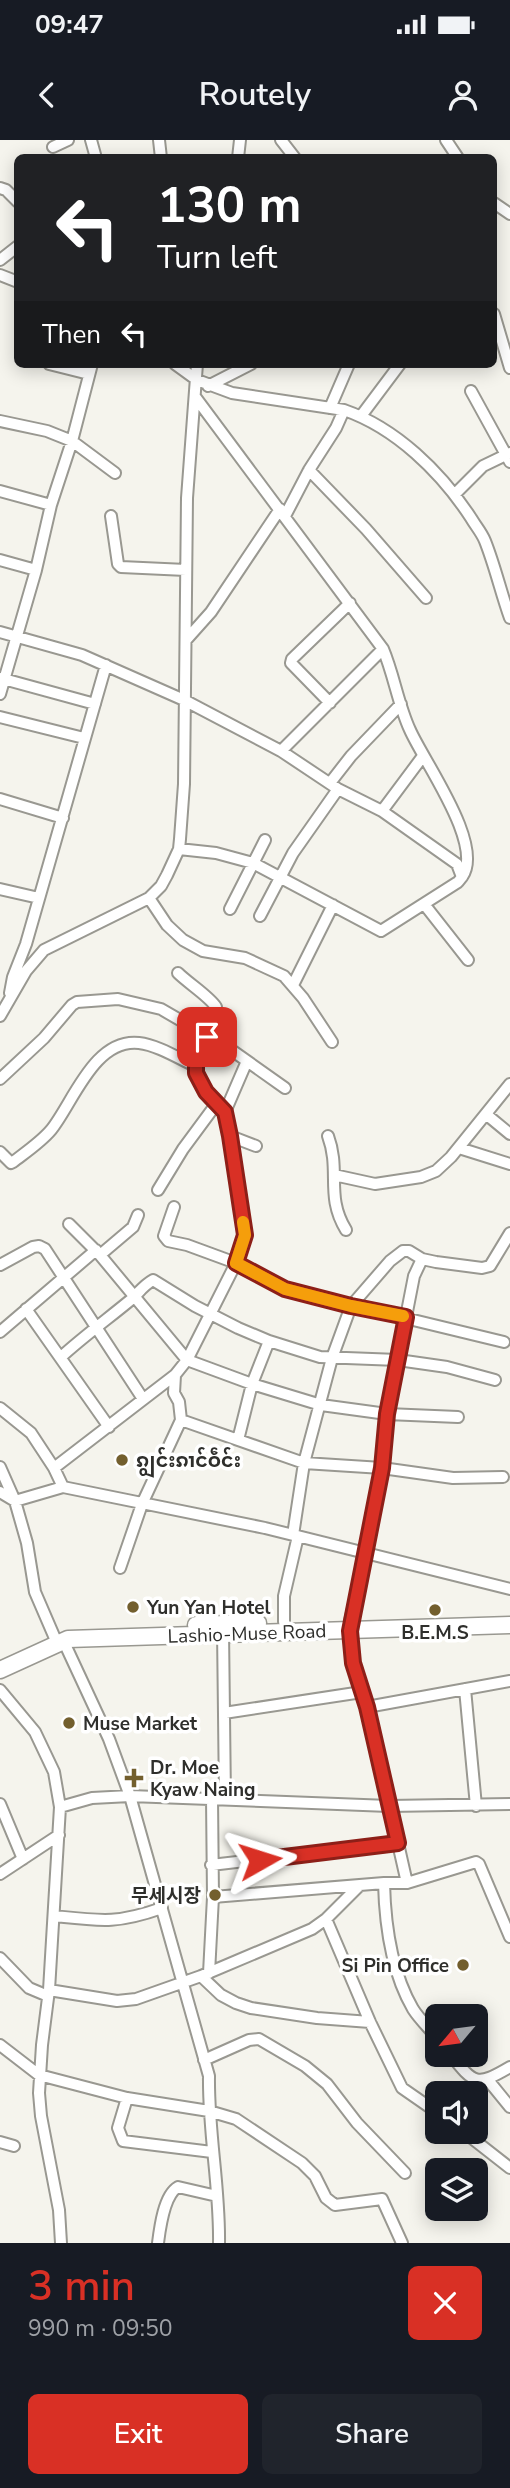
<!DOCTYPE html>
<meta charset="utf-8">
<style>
body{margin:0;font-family:"Nunito Sans","Noto Sans KR","Noto Sans Myanmar",sans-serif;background:#20242c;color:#f1f3f6;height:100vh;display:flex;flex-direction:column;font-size:26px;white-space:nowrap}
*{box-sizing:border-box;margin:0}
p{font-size:23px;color:#9ea1a6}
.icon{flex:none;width:38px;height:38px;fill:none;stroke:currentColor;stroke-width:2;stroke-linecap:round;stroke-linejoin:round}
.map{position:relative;height:2103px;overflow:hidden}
.panel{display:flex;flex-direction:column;background:#171b24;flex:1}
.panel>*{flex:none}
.banner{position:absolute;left:14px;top:14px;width:483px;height:214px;border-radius:10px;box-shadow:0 4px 18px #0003;background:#202124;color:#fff;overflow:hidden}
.needle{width:46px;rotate:241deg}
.controls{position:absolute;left:425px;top:1864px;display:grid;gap:14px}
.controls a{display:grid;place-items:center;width:63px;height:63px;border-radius:10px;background:#171b24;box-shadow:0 4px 18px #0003;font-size:35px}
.pin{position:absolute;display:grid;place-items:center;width:60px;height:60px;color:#fff;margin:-30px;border-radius:14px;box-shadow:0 4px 10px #0006}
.me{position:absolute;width:77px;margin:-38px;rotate:84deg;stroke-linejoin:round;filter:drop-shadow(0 0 5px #0008)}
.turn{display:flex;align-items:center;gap:24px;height:147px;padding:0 28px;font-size:32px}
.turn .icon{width:91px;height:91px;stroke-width:2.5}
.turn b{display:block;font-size:49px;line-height:60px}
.then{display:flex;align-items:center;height:66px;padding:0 28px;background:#0003;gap:14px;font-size:26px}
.round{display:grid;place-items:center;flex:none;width:74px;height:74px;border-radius:10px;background:#20242c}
.headline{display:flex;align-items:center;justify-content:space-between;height:119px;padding:0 28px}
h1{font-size:42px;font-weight:600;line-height:52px;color:#d93025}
.cta{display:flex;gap:14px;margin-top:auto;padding:14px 28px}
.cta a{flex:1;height:80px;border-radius:10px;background:#d93025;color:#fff;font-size:28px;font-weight:600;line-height:80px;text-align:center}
.cta a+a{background:#20242c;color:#f1f3f6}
.status{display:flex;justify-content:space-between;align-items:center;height:49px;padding:0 35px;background:#171b24;direction:ltr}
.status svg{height:19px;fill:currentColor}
header{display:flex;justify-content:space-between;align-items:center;height:91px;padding:0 28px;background:#171b24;font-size:32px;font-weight:600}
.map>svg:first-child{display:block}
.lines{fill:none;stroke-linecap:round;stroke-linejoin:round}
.minor-casing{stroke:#999891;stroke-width:14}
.highway-casing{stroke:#999891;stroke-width:19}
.minor{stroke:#fff;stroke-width:10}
.highway{stroke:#fff;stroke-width:16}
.route-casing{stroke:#8d1f18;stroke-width:18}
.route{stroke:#d93025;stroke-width:12}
.slow{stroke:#f59e0b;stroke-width:12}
.poi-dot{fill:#735f2e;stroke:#fff;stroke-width:2.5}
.labels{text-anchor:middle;stroke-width:7;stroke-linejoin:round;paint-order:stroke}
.poi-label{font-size:19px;font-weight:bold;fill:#2f2f2c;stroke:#fff;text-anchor:start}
.street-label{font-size:19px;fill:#2f2f2c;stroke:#fff}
</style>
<div class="status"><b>09:47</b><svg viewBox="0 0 49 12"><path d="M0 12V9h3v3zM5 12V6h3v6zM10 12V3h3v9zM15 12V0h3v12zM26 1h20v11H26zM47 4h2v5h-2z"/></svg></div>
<header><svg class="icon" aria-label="back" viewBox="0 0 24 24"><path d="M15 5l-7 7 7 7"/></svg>Routely<svg class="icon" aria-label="person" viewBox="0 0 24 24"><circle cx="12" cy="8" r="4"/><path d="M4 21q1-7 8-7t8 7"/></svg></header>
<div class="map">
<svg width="510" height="2103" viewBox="0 0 510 2103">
<rect width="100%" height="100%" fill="#f5f4ed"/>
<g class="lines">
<g class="minor-casing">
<path id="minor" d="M91 0 96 18
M159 0 161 18
M281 0 295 18
M446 0 458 18
M53 7 68 0
M238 18 240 0
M0 48 6 50 18 62
M494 63 510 74
M0 120 18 106
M0 135 18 142
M494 174 510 228
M49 224 89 234
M175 224 197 240 232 253 344 270C396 288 441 332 471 378 475 385 482 393 485 401 495 426 501 453 510 478
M208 246 251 224
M471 251 510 322
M196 258 383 509C394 535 398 564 410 590 424 622 485 705 462 737
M330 268 349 224
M361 276 400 224
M0 281 47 291 72 301 115 333
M309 330 366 389 426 458
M0 351 51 365
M455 354 483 326 510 313
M111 376 118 424 121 427 186 430
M285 376 309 330 336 288 344 270
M0 420 36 430
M0 492 82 515 184 560 281 611 338 649 382 671 457 724 462 737 458 742 381 791 253 723 216 713 179 709
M186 500 211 472 280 369
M0 538 95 564
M0 554 36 430 51 365 72 301 92 224
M330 563 291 523 292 519 350 463
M0 577 84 598
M281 611 383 509
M330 643 351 616 401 564
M0 659 63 678
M382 671 423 616
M0 749 39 758
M149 758 167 785 183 800 203 811 245 818 284 836 303 858 332 902
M424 764 468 820
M230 769 265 700
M260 776 293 713 338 649
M293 845 333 765
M10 853 13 837 26 804 106 525
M0 876 26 831 44 810 149 758 161 746 167 735 179 709 180 699 184 644 187 358 197 224
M0 939 44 898 72 865 77 862 118 859 161 869 230 909 285 948
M225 972 247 921
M487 975 510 994
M230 996 256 1006
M328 996C341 1031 325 1056 346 1090
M459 1008 510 1024
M0 1012 11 1023 13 1022C26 1012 41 1002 51 990 73 963 94 898 139 903 157 905 178 918 195 926
M334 1035 375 1044 421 1037 436 1031 451 1017 510 944
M158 1050 183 1009 217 963
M174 1067 164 1096 168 1101 187 1105 236 1123 285 1149 504 1202
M69 1084 100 1115 187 1220 252 1244 321 1265 387 1274 458 1277
M100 1115 133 1087 138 1075
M0 1125 33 1107 39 1106 45 1109 143 1259
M26 1169 109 1287
M0 1192 96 1110
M61 1217C84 1196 109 1178 133 1158 140 1151 144 1145 153 1140L195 1166 238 1188 269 1201 320 1217 398 1220 447 1227 495 1240
M0 1268 31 1293 54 1328 63 1347
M181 1280 304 1323 382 1328 453 1338 503 1337
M238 1300 252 1244 269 1201
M0 1327 15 1361 27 1403 35 1452 57 1503
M54 1328 175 1235 187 1220 236 1123 245 1095 225 972 206 952 196 933V922L216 867C210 857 188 843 178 833
M0 1352 15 1361 63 1347 265 1388 510 1449
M293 1395 304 1323 332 1218 351 1166 390 1121 403 1111H409L422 1119 436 1122 482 1128 490 1126 510 1093
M120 1428 142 1364 181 1280 179 1262 174 1253 175 1235
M284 1482V1456L298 1396
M223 1490 225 1659
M63 1500 109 1599 130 1656 209 1936C208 1992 220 2047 219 2103
M465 1549 476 1666
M0 1550 35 1592 54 1632 60 1667 49 1850 42 1905 39 1953 41 1976 59 2070 61 2103
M367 1567 510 1541
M224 1573 362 1552
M0 1664 23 1719
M60 1667 92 1658 130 1656 389 1666 510 1664
M211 1725 398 1703
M0 1734 59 1695
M384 1743C385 1784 392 1833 413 1869 420 1880 430 1889 438 1899
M407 1743 367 1567 353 1523 350 1481 366 1413 382 1328 387 1274 414 1136 422 1119
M213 1757 384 1743H407L476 1722 479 1724 510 1797
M54 1776C101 1781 117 1784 162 1768
M326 1779 370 1882 402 1948 438 1973
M0 1818 29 1848 48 1856
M209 1833 213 1757 212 1658
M201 1836 221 1855 236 1863 251 1868 317 1878 370 1882
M49 1850 117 1861 136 1859 201 1836 312 1789 326 1779 359 1746
M0 1905 39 1935 127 1958 209 1971 236 1979 302 2023 315 2036 326 2058 335 2065 382 2059 402 2103
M450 1914C474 1944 476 1947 510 1927
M204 1920 249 1900 259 1899 305 1926 327 1944 357 1983 405 2033
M488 1940 510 1967
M127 1958 118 1988 123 2001 212 2012
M464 1992 510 2028
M0 2002 14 2006
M158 2103C160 2087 164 2055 178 2047L217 2056"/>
</g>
<g class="highway-casing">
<path id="highway" d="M196 1485 258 1483
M0 1530 68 1499 510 1485"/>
</g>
<use href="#minor" class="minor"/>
<use href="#highway" class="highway"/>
</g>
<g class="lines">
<g class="route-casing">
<path id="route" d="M207 897 196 922V933L206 952 225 972 230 996 245 1095 236 1123 285 1149 351 1166 406 1177 387 1274 382 1328 350 1491 353 1523 367 1567 398 1703 260 1720"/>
</g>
<use href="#route" class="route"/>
<path class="slow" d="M243 1082 245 1095 236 1123 285 1149 351 1166 403 1176"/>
</g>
<g class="poi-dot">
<circle cx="122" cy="1320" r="7"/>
<circle cx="133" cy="1467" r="7"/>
<circle cx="435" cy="1470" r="7"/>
<circle cx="69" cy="1583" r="7"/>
<path d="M130.5 1627.5h7v7h7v7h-7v7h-7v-7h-7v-7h7z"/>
<circle cx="215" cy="1755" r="7"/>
<circle cx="463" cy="1825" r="7"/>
</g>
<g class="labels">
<g class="poi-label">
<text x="136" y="1327">ၵျွင်းၵၢင်ဝဵင်း</text>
<text x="147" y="1474">Yun Yan Hotel</text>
<text x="435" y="1499" text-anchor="middle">B.E.M.S</text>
<text x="83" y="1590">Muse Market</text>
<text x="150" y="1634">Dr. Moe<tspan x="150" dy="22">Kyaw Naing</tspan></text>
<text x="201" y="1762" text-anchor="end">무세시장</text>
<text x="449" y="1832" text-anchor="end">Si Pin Office</text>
</g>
<g class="street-label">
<text transform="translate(247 1493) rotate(-2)" y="7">Lashio-Muse Road</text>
</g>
</g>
</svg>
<div class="controls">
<a><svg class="needle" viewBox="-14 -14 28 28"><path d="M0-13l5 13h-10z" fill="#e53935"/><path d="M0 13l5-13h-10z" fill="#9ea1a6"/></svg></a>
<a><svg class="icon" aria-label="sound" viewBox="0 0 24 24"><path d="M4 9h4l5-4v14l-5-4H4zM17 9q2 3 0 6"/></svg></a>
<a><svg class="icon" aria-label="layers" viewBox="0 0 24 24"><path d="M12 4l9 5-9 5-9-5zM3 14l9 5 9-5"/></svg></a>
</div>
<div class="pin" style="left:207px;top:897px;background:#d93025"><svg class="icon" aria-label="arrive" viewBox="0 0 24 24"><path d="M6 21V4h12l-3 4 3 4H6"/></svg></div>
<svg class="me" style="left:260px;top:1720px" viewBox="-20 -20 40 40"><path d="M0-17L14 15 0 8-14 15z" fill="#d93025" stroke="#fff" stroke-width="4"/></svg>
<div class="banner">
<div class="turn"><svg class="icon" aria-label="left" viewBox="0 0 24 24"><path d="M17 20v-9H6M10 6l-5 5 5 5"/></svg><div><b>130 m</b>Turn left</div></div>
<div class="then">Then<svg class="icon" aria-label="left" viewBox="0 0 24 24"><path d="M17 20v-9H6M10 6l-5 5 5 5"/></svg></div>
</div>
</div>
<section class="panel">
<div class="headline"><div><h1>3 min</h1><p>990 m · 09:50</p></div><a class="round" style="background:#d93025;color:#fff"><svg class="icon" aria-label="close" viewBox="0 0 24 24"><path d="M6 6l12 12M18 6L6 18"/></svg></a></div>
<div class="cta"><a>Exit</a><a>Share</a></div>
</section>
